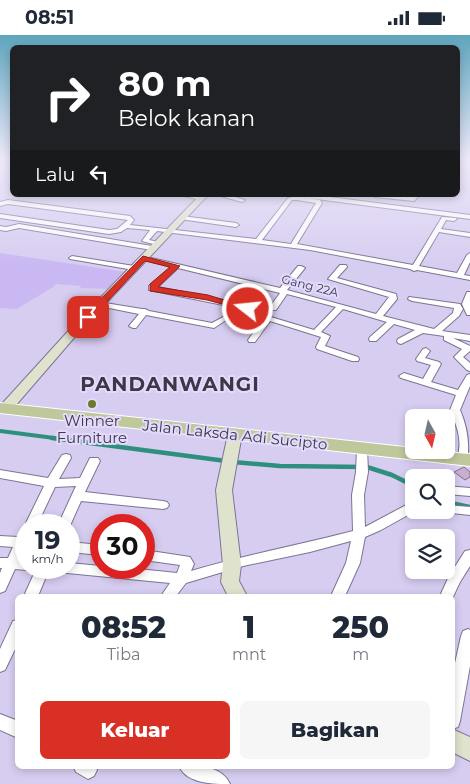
<!DOCTYPE html>
<html lang="id">
<style>
body{margin:0;font-family:Montserrat,sans-serif;background:#f6f6f7;color:#1f2937;height:100vh;display:flex;flex-direction:column;font-size:19px;white-space:nowrap}
*{box-sizing:border-box;margin:0}
p{font-size:16px;color:#747a83}
.icon{flex:none;width:28px;height:28px;fill:none;stroke:currentColor;stroke-width:2;stroke-linecap:round;stroke-linejoin:round}
.map{position:relative;flex:1;overflow:hidden}
.side{position:absolute;left:15px;top:559px;width:440px;height:175px;display:flex;flex-direction:column;background:#fff;border-radius:8px;box-shadow:0 2px 8px #0003}
.side>*{flex:none}
.top-card{position:absolute;left:10px;top:10px;width:450px;height:152px;border-radius:8px;box-shadow:0 2px 8px #0003;background:#202124;color:#fff;overflow:hidden}
.needle{width:32px;rotate:172deg}
.controls{position:absolute;left:405px;top:374px;display:grid;gap:10px}
.controls a{display:grid;place-items:center;width:50px;height:50px;border-radius:8px;background:#fff;box-shadow:0 2px 8px #0003;font-size:25px}
.speed{position:absolute;left:15px;top:479px;display:flex;gap:10px;font-size:25px;font-weight:700;text-align:center}
.speed>*{display:grid;place-content:center;width:65px;height:65px;border-radius:50%;background:#fff;box-shadow:0 2px 8px #0003;line-height:1}
.speed small{font-size:12px;font-weight:400}
.speed .limit{border:8px solid #d22;background:#fff;color:#111}
.pin{position:absolute;display:grid;place-items:center;width:42px;height:42px;color:#fff;margin:-21px;border-radius:10px;box-shadow:0 2px 8px #0006}
.me{position:absolute;width:55px;margin:-28px;rotate:286deg;stroke-linejoin:round;filter:drop-shadow(0 0 4px #0008)}
.turn{display:flex;align-items:center;gap:18px;height:105px;padding:0 25px;font-size:22px}
.turn .icon{width:65px;height:65px;stroke-width:2.5}
.turn b{display:block;font-size:35px;line-height:42px}
.then{display:flex;align-items:center;height:48px;padding:0 25px;background:#0003;gap:10px;font-size:19px}
.eta{display:flex;justify-content:space-evenly;align-items:center;height:85px;text-align:center}
.eta b{font-size:30px;font-weight:800;line-height:35px}
.action{display:flex;gap:10px;margin-top:auto;padding:10px 25px}
.action a{flex:1;height:58px;border-radius:8px;background:#d93025;color:#fff;font-size:20px;font-weight:800;line-height:58px;text-align:center}
.action a+a{background:#f6f6f7;color:#1f2937}
.status{display:flex;justify-content:space-between;align-items:center;height:35px;padding:0 25px;background:#fff;direction:ltr}
.status svg{height:14px;fill:currentColor}
.map>svg:first-child{display:block}
.green{fill:#cab8f3}
.lines{fill:none;stroke-linecap:round;stroke-linejoin:round}
.stream-far1{stroke:#2f8f7d;stroke-width:4}
.stream{stroke:#2f8f7d;stroke-width:4.5}
.building{fill:#c7b0ce;stroke:#846e8b}
.street-casing{stroke:#7d7494;stroke-width:2}
.secondary-casing{stroke:#7d7494;stroke-width:2}
.primary-casing{stroke:#fff;stroke-width:2}
.street{fill:#fff;fill-rule:evenodd}
.secondary{fill:#dfe3cd;fill-rule:evenodd}
.primary{fill:#bfc89b;fill-rule:evenodd}
.route{fill:#d93025;stroke:#8d1f18}
.poi-dot{fill:#6d7b28;stroke:#e4dafe;stroke-width:2}
.labels{text-anchor:middle;stroke-width:4;stroke-linejoin:round;paint-order:stroke}
.far-street-label{font-size:12px;fill:#3c3846;stroke:#e4dafe}
.poi-label{font-size:15px;fill:#3c3846;stroke:#e4dafe}
.street-label{font-size:15px;fill:#3c3846;stroke:#e4dafe}
.district-label{font-size:20px;font-weight:bold;letter-spacing:1px;fill:#3c3846;stroke:#e4dafe}
</style>
<div class="status"><b>08:51</b><svg viewBox="0 0 49 12"><path d="M0 12V9h3v3zM5 12V6h3v6zM10 12V3h3v9zM15 12V0h3v12zM26 1h20v11H26zM47 4h2v5h-2z"/></svg></div>
<div class="map">
<svg width="470" height="749" viewBox="0 0 470 749">
<rect width="100%" height="100%" fill="#d7cdf1"/>
<path class="green" d="M0 218 126 237 110 254 80 253 81 251 56 249 53 252 17 274 0 273Z"/>
<g class="lines">
<path class="stream-far1" d="M0 396 62 404"/>
<path class="stream" d="M52 403 226 426
M233 427 280 431 367 432 392 440 414 451
M446 467 470 472"/>
</g>
<path class="building" d="M464 432 470 437V442L465 445 454 437Z"/>
<g class="lines">
<g class="street-casing">
<path id="street" d="M180 160H193L204 163 201 165Z
M217 160H228L245 165 242 167Z
M298 160H314L470 180V184L301 162Z
M372 160 412 162 414 160H420L414 166 375 162Z
M297 161 320 165 322 168 297 209 413 230 442 182 456 183 457 184 454 186 446 185 441 194 470 198V202L439 197 419 231 457 238 467 220 470 218V227L464 240 470 241V245L417 235 414 236 410 234 310 215 157 196 149 205 159 207V209L157 210 142 206 150 195 127 193 121 197 109 199 0 183V179L109 195 117 194 128 185 8 169 0 171V167L8 165 130 181 134 185 130 190 256 204 288 163ZM292 165H297L316 168 291 209 262 205Z
M182 181 236 188 239 190 236 192 180 184V182Z
M19 189 152 211 155 213 152 215 19 193 6 196 0 195V191L6 192Z
M72 221 134 231 138 233 134 235 70 224 69 223Z
M143 221 280 253 298 231H301L305 233 287 255 376 279 389 262 328 244 340 230H346L347 232 337 243 396 259 397 264 383 281 434 294 453 278 454 273 412 266 408 264 409 262 460 269 463 274 459 281 442 296 470 300V306L453 303 470 311V316L463 322 470 328V336L467 335 454 322 462 314 444 305V301L423 298 401 309 398 308 397 306 398 304 415 295 394 289 376 306H370L369 304 370 302 387 287 343 274 321 297 330 301 325 311 358 322 359 324 358 326H352L317 314 316 312 321 302 270 286 255 307H249L248 305 263 284 243 279V274L149 255V251L171 232 141 224V222ZM178 233 280 258 269 273 273 275H276L287 259 336 272 314 295 251 276 252 273 249 270 158 252Z
M467 257H470V280H467L462 269Z
M99 267 142 274H145L149 276 212 288 225 281 229 283 214 293 146 280 136 293H133L129 291 139 279 99 271Z
M426 313 430 316 425 323 439 327 441 329 431 347 458 355 467 340 470 339V351L460 375C467 391 470 410 467 427H459L457 424C463 406 457 391 450 375L456 360 401 343 399 341 404 338 423 344 431 330 417 326 416 324 423 314Z
M362 409 367 413 368 437 364 460 365 492 410 468 414 467V475H417L381 495 365 502 360 528 345 561H331L346 528 351 506 310 517 243 531 186 548 176 561H161L170 548 57 537 52 536 51 532H69V528L101 531V532H119L177 538 180 530 144 525V515L190 522 194 529 191 536C245 520 299 510 353 496L352 460 356 437 357 413Z
M66 419 70 420 71 423 59 444 80 443 90 423H98L100 426 85 457 163 466 167 467 169 470 167 473 163 474 81 466 69 493V490H58L76 451 55 452 37 490H26V493L25 490 44 451 0 443V435L48 443 62 420Z
M446 451 470 453V461L446 459Z
M446 470 470 472V480L442 477 441 475H446Z
M26 494V513L20 524 26 525V532H31L26 535 15 534 5 556 0 558V538L2 533H0V523H8L13 512 0 511V501L18 502 22 496Z
M69 507 101 510V520L69 517Z
M470 515V531L460 547 452 564V561H440L449 541 465 516Z
M37 532H50L38 561H24Z
M18 585V608L5 635 0 637V614L13 586Z
M468 594 470 595V631L460 686 458 692 452 694V642L461 601 463 596Z
M0 679 18 686V703L0 695Z
M73 731H95L97 735 94 741 88 744 76 737Z
M179 731C197 731 222 730 230 749 213 749 187 749 179 731Z"/>
</g>
<g class="secondary-casing">
<path id="secondary" d="M200 160H208L79 297 10 377H0V371L71 293Z
M235 394 240 396 242 399 232 455 241 530 239 546 247 561H228L221 547 223 530 216 455 228 399 230 396Z
M452 694 470 702V726L452 717Z"/>
</g>
<g class="primary-casing">
<path id="primary" d="M0 368 414 413V415L470 419V431L0 378Z"/>
</g>
<use href="#street" class="street"/>
<use href="#secondary" class="secondary"/>
<use href="#primary" class="primary"/>
</g>
<linearGradient id="sky" x2="0" y2="1"><stop stop-color="#5ea5bd"/><stop offset="0.54" stop-color="#ede8f9"/><stop offset="1" stop-color="#ede8f9" stop-opacity="0"/></linearGradient>
<rect width="470" height="230" fill="url(#sky)"/>
<path class="route" d="M143 221 180 231 158 252 208 260 253 274 248 276 207 265 150 256V249L170 232 145 226 91 284H85V280Z"/>
<circle class="poi-dot" cx="92" cy="369" r="5"/>
<g class="labels">
<g class="far-street-label">
<text transform="translate(310 251) rotate(14)" y="4">Gang 22A</text>
</g>
<g class="poi-label">
<text x="92" y="391">Winner<tspan x="92" dy="17">Furniture</tspan></text>
</g>
<g class="street-label">
<text transform="translate(235 400) rotate(6)" y="5">Jalan Laksda Adi Sucipto</text>
</g>
<g class="district-label">
<text x="170" y="356">PANDANWANGI</text>
</g>
</g>
</svg>
<div class="controls">
<a><svg class="needle" viewBox="-14 -14 28 28"><path d="M0-13l5 13h-10z" fill="#e53935"/><path d="M0 13l5-13h-10z" fill="#747a83"/></svg></a>
<a><svg class="icon" aria-label="search" viewBox="0 0 24 24"><circle cx="10" cy="10" r="6"/><path d="M15 15l6 6"/></svg></a>
<a><svg class="icon" aria-label="layers" viewBox="0 0 24 24"><path d="M12 4l9 5-9 5-9-5zM3 14l9 5 9-5"/></svg></a>
</div>
<div class="speed"><div>19<small>km/h</small></div><div class="limit">30</div></div>
<div class="pin" style="left:88px;top:282px;background:#d93025"><svg class="icon" aria-label="arrive" viewBox="0 0 24 24"><path d="M6 21V4h12l-3 4 3 4H6"/></svg></div>
<svg class="me" style="left:248px;top:274px" viewBox="-20 -20 40 40"><circle r="17" fill="#d93025" stroke="#fff" stroke-width="3"/><path d="M0-11L8 9 0 5-8 9z" fill="#fff"/></svg>
<div class="top-card">
<div class="turn"><svg class="icon" aria-label="right" viewBox="0 0 24 24"><path d="M7 20v-9h11M14 6l5 5-5 5"/></svg><div><b>80 m</b>Belok kanan</div></div>
<div class="then">Lalu<svg class="icon" aria-label="left" viewBox="0 0 24 24"><path d="M17 20v-9H6M10 6l-5 5 5 5"/></svg></div>
</div>
<section class="side">
<div class="eta">
<div><b>08:52</b><p>Tiba</p></div>
<div><b>1</b><p>mnt</p></div>
<div><b>250</b><p>m</p></div>
</div>
<div class="action"><a>Keluar</a><a>Bagikan</a></div>
</section>
</div>
